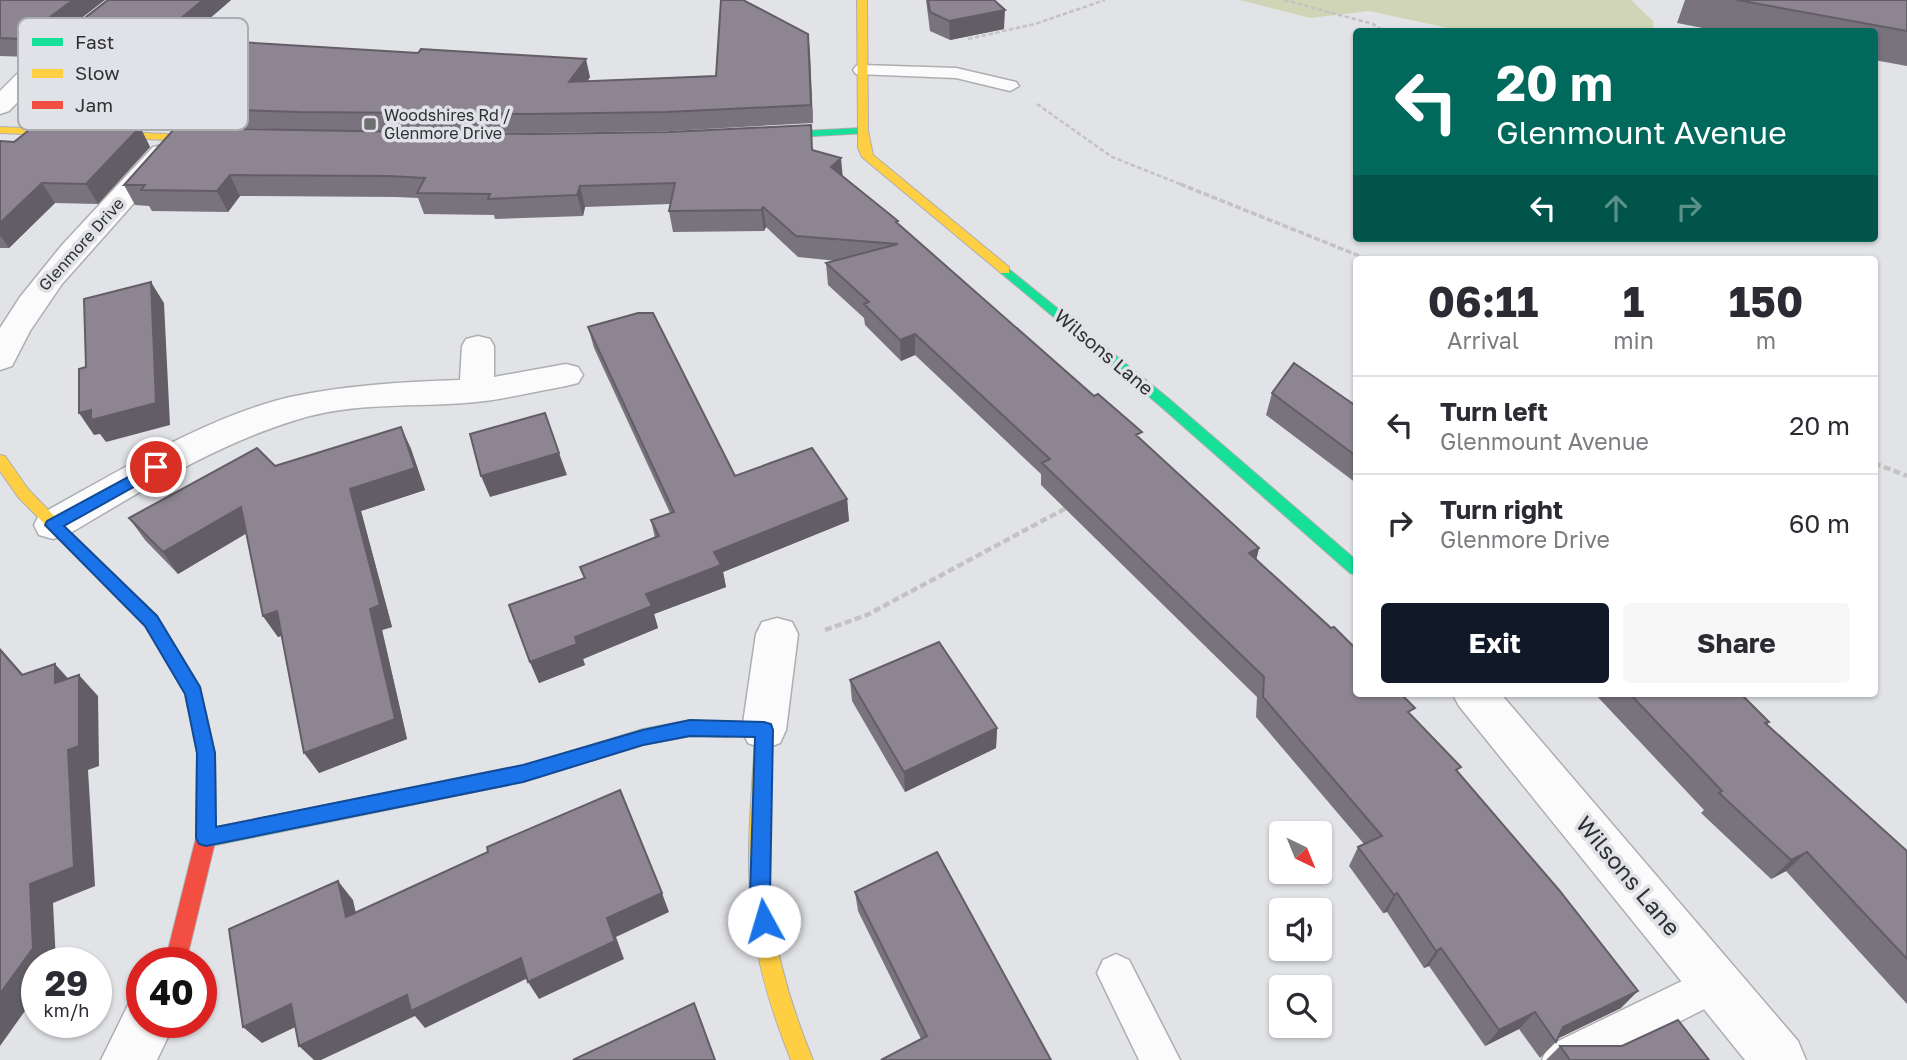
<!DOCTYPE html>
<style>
body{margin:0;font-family:"Golos Text",sans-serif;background:#f7f7f7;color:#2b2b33;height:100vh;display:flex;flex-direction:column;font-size:26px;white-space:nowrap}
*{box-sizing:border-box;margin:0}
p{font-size:23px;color:#7c7c81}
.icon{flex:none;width:38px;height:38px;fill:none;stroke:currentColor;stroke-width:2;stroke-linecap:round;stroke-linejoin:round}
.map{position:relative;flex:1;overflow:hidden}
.drawer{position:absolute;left:1353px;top:256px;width:525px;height:441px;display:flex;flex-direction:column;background:#fff;border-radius:7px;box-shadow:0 2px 5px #0004}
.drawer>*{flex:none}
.top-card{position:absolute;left:1353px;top:28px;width:525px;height:214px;border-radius:7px;box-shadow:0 2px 5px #0004;background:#00695c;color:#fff;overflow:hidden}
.needle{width:46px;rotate:137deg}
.controls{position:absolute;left:1269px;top:821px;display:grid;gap:14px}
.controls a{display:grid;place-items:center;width:63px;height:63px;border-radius:7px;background:#fff;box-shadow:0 2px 5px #0004;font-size:35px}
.speed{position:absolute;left:21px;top:947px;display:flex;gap:14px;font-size:35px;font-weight:700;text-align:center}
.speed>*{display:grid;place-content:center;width:91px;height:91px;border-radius:50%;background:#fff;box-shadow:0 2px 5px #0004;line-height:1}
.speed small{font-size:18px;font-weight:400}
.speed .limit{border:10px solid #d22;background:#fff;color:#111}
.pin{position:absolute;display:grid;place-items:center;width:60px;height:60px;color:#fff;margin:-30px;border:4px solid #fff;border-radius:50%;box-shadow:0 2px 7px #0007}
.me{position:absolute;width:77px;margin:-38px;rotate:354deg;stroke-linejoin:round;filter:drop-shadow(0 0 5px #0008)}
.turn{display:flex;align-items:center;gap:24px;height:147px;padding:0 28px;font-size:32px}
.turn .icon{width:91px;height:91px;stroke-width:2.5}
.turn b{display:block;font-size:49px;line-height:60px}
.lanes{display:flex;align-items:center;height:66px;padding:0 28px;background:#0003;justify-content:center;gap:35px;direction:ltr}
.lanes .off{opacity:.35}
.eta{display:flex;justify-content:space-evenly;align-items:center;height:119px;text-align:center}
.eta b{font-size:42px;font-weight:700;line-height:49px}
.action{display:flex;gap:14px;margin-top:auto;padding:14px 28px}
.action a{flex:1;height:80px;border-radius:7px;background:#111827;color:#fff;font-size:28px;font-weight:700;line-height:80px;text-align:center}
.action a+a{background:#f7f7f7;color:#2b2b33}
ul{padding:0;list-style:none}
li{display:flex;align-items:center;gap:21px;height:98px;padding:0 28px;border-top:2px solid #e1e1e2}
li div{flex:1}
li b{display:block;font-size:26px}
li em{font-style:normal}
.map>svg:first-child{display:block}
.green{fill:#d0d5b7}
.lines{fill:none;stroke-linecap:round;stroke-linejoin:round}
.lane-casing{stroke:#adaeb1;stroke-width:3}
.street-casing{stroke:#adaeb1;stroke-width:3}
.fast-casing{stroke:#adaeb1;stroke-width:2}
.slow-casing{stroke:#adaeb1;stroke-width:2}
.jam-casing{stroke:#adaeb1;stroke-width:2}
.path-far2{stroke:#c3c3c3;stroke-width:2.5;stroke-dasharray:4.5 2.5;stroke-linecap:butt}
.path-far1{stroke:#c3c3c3;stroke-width:3.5;stroke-dasharray:6 2.5;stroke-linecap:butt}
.path{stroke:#c3c3c3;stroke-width:4.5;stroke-dasharray:7 3.5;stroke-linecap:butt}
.lane{fill:#fbfbfb;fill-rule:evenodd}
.street{fill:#fbfbfb;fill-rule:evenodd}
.fast{fill:#16e098;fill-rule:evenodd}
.slow{fill:#ffcf43;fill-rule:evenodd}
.jam{fill:#f24e42;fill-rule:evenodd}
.wall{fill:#79737e}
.shaded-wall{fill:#635e66}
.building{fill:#8d8692;stroke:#635e66;stroke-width:2}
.route{fill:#1a73e8;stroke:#114b97;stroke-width:2}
.poi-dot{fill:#6e6f71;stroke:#e1e2e8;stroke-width:2.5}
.labels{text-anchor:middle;stroke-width:7;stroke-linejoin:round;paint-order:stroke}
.far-poi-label{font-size:16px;fill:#2f3032;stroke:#e1e2e8;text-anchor:start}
.far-street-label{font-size:16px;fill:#2f3032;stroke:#e1e2e8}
.street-label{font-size:19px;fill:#2f3032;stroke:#e1e2e8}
.near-street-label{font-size:23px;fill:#2f3032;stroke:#e1e2e8}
.key{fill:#e1e2e8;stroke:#acadb1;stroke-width:2}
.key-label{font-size:19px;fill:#2f3032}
</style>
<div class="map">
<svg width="1907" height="1060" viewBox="0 0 1907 1060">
<rect width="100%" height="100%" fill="#e2e3e7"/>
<path class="green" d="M1240 0H1631L1653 21 1654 31H1462L1369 11 1310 18Z"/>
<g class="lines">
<g class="lane-casing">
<path id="lane" d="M862 65 956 68 1016 82 1019 86 1010 91 956 78 856 74 853 70 856 66Z
M1116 954 1129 960 1180 1060H1139L1097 973 1103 960Z
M1717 964 1730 970 1736 983 1730 996 1604 1060H1542L1548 1046Z"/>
</g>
<g class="street-casing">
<path id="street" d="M109 0H134L55 64 9 111 0 114V91L37 54Z
M163 145 173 147 177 153 173 159 62 284 30 331 12 366 0 370V328L20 297 62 245 153 147Z
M478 336 490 339 494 346V377L566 364 578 367 583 375 578 383 566 386C537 391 506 399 476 402 416 408 355 401 296 420 214 445 140 492 67 535L53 539 39 535 34 525 39 515C116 473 205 417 290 397 347 385 403 382 460 380L462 346 466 339Z
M777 618 792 622 798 634 786 730 780 743 764 749 748 743 742 730 756 634 762 622Z
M1452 693H1500L1798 1041 1806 1060H1745L1459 706Z
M142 998V1022H175L157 1060H101L129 1003Z"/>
</g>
<g class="fast-casing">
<path id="fast" d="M863 128 868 131 867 133 760 139 755 136 760 133Z
M1005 266 1168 398 1356 560V575L1350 573 1158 404 1001 273V267Z
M690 720 734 724 737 729 734 734 728 737 690 736 643 745 523 782 206 847 199 844 196 838 199 832 206 829 523 766 643 729Z"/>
</g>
<g class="slow-casing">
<path id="slow" d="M857 0H867L868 131 873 155 1009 267V273H1001L862 157 858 148V131Z
M0 127 217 136 222 139 217 142 0 133Z
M0 455 5 456 28 489 59 521 157 616 200 687 215 753 216 819 213 825 206 828 199 825 196 819 197 753 185 693 145 626 18 497 0 471Z
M728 721 770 725 773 730C771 792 764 855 772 917 779 966 794 1014 813 1060H791C772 1013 757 965 752 915 745 856 752 797 755 737L722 734 719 729 722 724Z"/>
</g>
<g class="jam-casing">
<path id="jam" d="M206 810 213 813 216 819V838L186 962H165L196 838V819L199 813Z"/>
</g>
<path class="path-far2" d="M1284 0 1373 24 1385 32
M968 39 1035 24 1105 0
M1037 104 1112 157 1185 186"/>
<path class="path-far1" d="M1180 184 1367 259"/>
<path class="path" d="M1874 463 1907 476
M825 630 867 615 1070 506"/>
<use href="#lane" class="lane"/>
<use href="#street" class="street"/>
<use href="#fast" class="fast"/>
<use href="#slow" class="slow"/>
<use href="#jam" class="jam"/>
</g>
<path class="wall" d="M0 0 31 57 0 56Z
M231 0 186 39 590 77 587 82 716 76 808 34 813 123 671 131 535 133 308 130 813 150 843 176 898 221V224L1141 440 1259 548 1256 560 1412 716 1458 772 1621 1008 1558 1038 1556 1042 1540 1058 1519 1029 1485 1046 1429 966 1424 968 1387 912 1383 913 1349 866 1358 847 1364 844 1256 717 1257 697 1041 485V474L915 355 901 361 865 325 864 318 828 285 826 263 837 261 798 257 766 227 764 231 673 232 669 211 670 204 585 207 583 216 495 219 494 215 424 214 418 198 396 197 240 196 228 212 152 211 149 206 135 205 124 185 304 130 74 123 64 104 90 83 61 82 51 64 65 53 58 39Z
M926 0H994L1004 29 950 40 930 31Z
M1685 0H1907V66L1874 60V32H1723L1677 23Z
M140 127 150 147 98 204 55 203 9 248H0V141L14 142Z
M588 327 735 476 847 499 849 521 723 572 726 587 654 614 658 628 583 659 585 665 539 683 530 662 584 578 580 567 655 538 651 520 670 513 594 348Z
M1272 393 1356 406V483L1266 415Z
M401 427 411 449 425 490 361 511 392 627 382 630 407 739 319 773 281 636 278 637 263 616 246 533 178 574 145 540 129 518 275 466Z
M850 680 997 728 996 748 905 792 852 701Z
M1594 693H1740L1769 722 1767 725 1907 851V1004L1786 871 1771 879 1701 813 1704 810Z
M855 892 1051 1060 921 1039 858 911Z
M1560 1046 1709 1060H1546Z"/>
<path class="shaded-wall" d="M73 0H105L31 57 20 39Z
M203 0H231L167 55 158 37Z
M1005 10 1004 29 950 40 949 21Z
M808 34 810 52 813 123 811 105Z
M586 59 590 77 574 101 569 82Z
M140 127 150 147 98 204 86 184Z
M841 158 843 179 831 167Z
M230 175 240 196 228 212 217 191Z
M42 183 55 203 9 248 0 235V223Z
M580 186 585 207 583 216 577 195Z
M763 207 766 227 764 231 761 210Z
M151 282 164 303 170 425 106 442 100 434 94 435 79 413Z
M915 334V355L901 361 900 340Z
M401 427 411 449 425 490 361 511 392 627 382 630 407 739 319 773 304 753 370 609 350 489Z
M559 453 567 475 490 497 481 476Z
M847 499 849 521 723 572 726 587 654 614 658 628 583 659 585 665 539 683 530 662 575 637 714 552Z
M241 507 254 529 178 574 163 552Z
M1259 548 1254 569 1249 553Z
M277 611 291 632 278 637 263 616Z
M0 648 42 696 22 675 0 650Z
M55 664 74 685 55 683Z
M79 675 98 696 99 766 88 770 95 886 53 903 56 962H37V994L0 1046V994L68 750Z
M997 728 996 748 905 792 904 772Z
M1807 852 1786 871 1771 879 1791 860Z
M338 881 353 900 361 935 346 917Z
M662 893 669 912 616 937 624 959 539 999 528 982 607 918Z
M1397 893 1387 912 1383 913 1394 895Z
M1441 948 1429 966 1424 968 1436 951Z
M521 958 532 976 425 1028 415 1016 321 1060H314L299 1046 407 995Z
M1638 991 1621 1008 1555 1040 1563 1027Z
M291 1004 308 1021 262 1043 243 1027Z
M1535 1012 1519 1029 1485 1046 1499 1030Z"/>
<path class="building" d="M0 0H73L20 39 0 38Z
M108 0H203L158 37 418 53 421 49 586 59 569 82 716 76 721 0H743L808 34 811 105 667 112 529 114 298 112 64 104 110 67 51 64 83 40 58 39Z
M928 0H994L1005 10 949 21 930 12Z
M1737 0H1907V31Z
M38 123 140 127 86 184 42 183 0 223V141L14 142Z
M811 125 812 150 841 158 831 167 898 221 896 222 1094 396 1098 394 1142 432 1136 435 1259 548 1249 553 1331 628 1334 627 1356 649V693H1400L1415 708 1408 712 1461 767 1456 770 1559 890 1638 991 1563 1027 1556 1042 1535 1012 1499 1030 1441 948 1436 951 1397 893 1394 895 1358 847 1382 836 1263 697 1264 677 1042 463 1050 459 915 334 900 340 864 304 869 302 826 263 898 244 796 236 763 207 761 210 669 211 675 183 580 186 577 195 488 199 490 194 417 193 425 178 388 176 230 175 217 191 141 190 145 185H124L175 128 531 134 669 132Z
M151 282 156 403 91 420V410L79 413V369L86 367 84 299Z
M638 313H653L735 476 812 448 847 499 714 552 721 565 646 594 652 606 575 637 577 644 530 662 509 605 585 578 580 567 659 536 651 520 674 512 588 327Z
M1294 363 1356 406V456L1272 393Z
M545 413 559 453 481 476 470 434Z
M401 427 415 468 350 489 380 605 370 609 395 719 304 753 277 611 263 616 241 507 163 552 129 518 257 448 275 466Z
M939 642 997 728 904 772 850 680Z
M0 650 22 675 55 664V683L79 675V746L68 750 74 867 30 884 33 948 0 994Z
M1629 693H1740L1769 722 1765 723 1907 851V959L1807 852 1791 860 1719 793 1722 791Z
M620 790 662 893 607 918 615 941 528 982 521 958 411 1011 407 995 299 1046 291 1004 243 1027 229 929 338 881 346 917 488 852 487 847Z
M937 852 1051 1060H881L927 1036 855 892Z
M694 1003 715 1060H573Z
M1678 1020 1709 1060H1570L1560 1046H1622Z"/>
<path class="route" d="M156 462 164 467 162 471 64 526 157 616 200 687 215 753 216 827 523 765 643 730 690 720 764 722 771 724 773 730 770 895 774 921 771 928 764 931 756 928 750 895 755 737 690 736 643 745 523 782 206 846 199 844 196 838 197 753 185 694 145 626 45 525 47 521Z"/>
<rect class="poi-dot" x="363" y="117" width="14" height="14" rx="3.5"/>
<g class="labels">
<g class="far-poi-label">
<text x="384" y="121">Woodshires Rd /<tspan x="384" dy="18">Glenmore Drive</tspan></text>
</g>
<g class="far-street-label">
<text transform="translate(81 244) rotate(-48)" y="6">Glenmore Drive</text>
</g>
<g class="street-label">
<text transform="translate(1104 352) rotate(40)" y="7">Wilsons Lane</text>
</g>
<g class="near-street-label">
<text transform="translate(1628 876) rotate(50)" y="8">Wilsons Lane</text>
</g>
</g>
<rect x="18" y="18" width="230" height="112" rx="10" class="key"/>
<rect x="32" y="38" width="31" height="8" fill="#16e098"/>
<rect x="32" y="69" width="31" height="9" fill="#ffcf43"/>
<rect x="32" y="101" width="31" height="8" fill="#f24e42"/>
<g class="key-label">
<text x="75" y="49">Fast</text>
<text x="75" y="80">Slow</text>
<text x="75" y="112">Jam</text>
</g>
</svg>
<div class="controls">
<a><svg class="needle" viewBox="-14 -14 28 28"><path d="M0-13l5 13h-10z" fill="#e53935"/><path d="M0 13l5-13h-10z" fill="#7c7c81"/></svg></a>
<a><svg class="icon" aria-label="sound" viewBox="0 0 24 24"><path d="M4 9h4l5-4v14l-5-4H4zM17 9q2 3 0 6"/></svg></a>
<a><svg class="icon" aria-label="search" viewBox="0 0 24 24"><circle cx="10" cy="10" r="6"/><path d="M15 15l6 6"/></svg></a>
</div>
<div class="speed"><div>29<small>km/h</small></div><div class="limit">40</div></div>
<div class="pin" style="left:156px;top:467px;background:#d93025"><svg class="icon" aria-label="arrive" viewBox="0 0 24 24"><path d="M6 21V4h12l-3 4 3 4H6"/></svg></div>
<svg class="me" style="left:764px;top:921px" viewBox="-20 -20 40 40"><circle r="19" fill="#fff"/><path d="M0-13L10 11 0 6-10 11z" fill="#1a73e8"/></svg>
<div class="top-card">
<div class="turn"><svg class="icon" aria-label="left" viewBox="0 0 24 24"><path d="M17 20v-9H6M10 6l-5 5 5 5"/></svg><div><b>20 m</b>Glenmount Avenue</div></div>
<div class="lanes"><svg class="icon" aria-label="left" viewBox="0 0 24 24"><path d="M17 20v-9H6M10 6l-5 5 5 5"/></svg><svg class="icon off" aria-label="ahead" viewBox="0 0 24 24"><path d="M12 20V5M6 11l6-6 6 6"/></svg><svg class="icon off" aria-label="right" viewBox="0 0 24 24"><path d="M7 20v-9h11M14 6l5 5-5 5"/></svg></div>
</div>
<section class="drawer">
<div class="eta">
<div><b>06:11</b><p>Arrival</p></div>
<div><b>1</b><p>min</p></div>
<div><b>150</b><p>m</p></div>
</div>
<ul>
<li><svg class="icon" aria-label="left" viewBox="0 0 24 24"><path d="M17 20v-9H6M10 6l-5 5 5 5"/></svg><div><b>Turn left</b><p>Glenmount Avenue</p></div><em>20 m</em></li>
<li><svg class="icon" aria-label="right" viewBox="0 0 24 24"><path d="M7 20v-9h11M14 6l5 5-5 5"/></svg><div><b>Turn right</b><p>Glenmore Drive</p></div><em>60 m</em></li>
</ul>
<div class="action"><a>Exit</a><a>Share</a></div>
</section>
</div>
